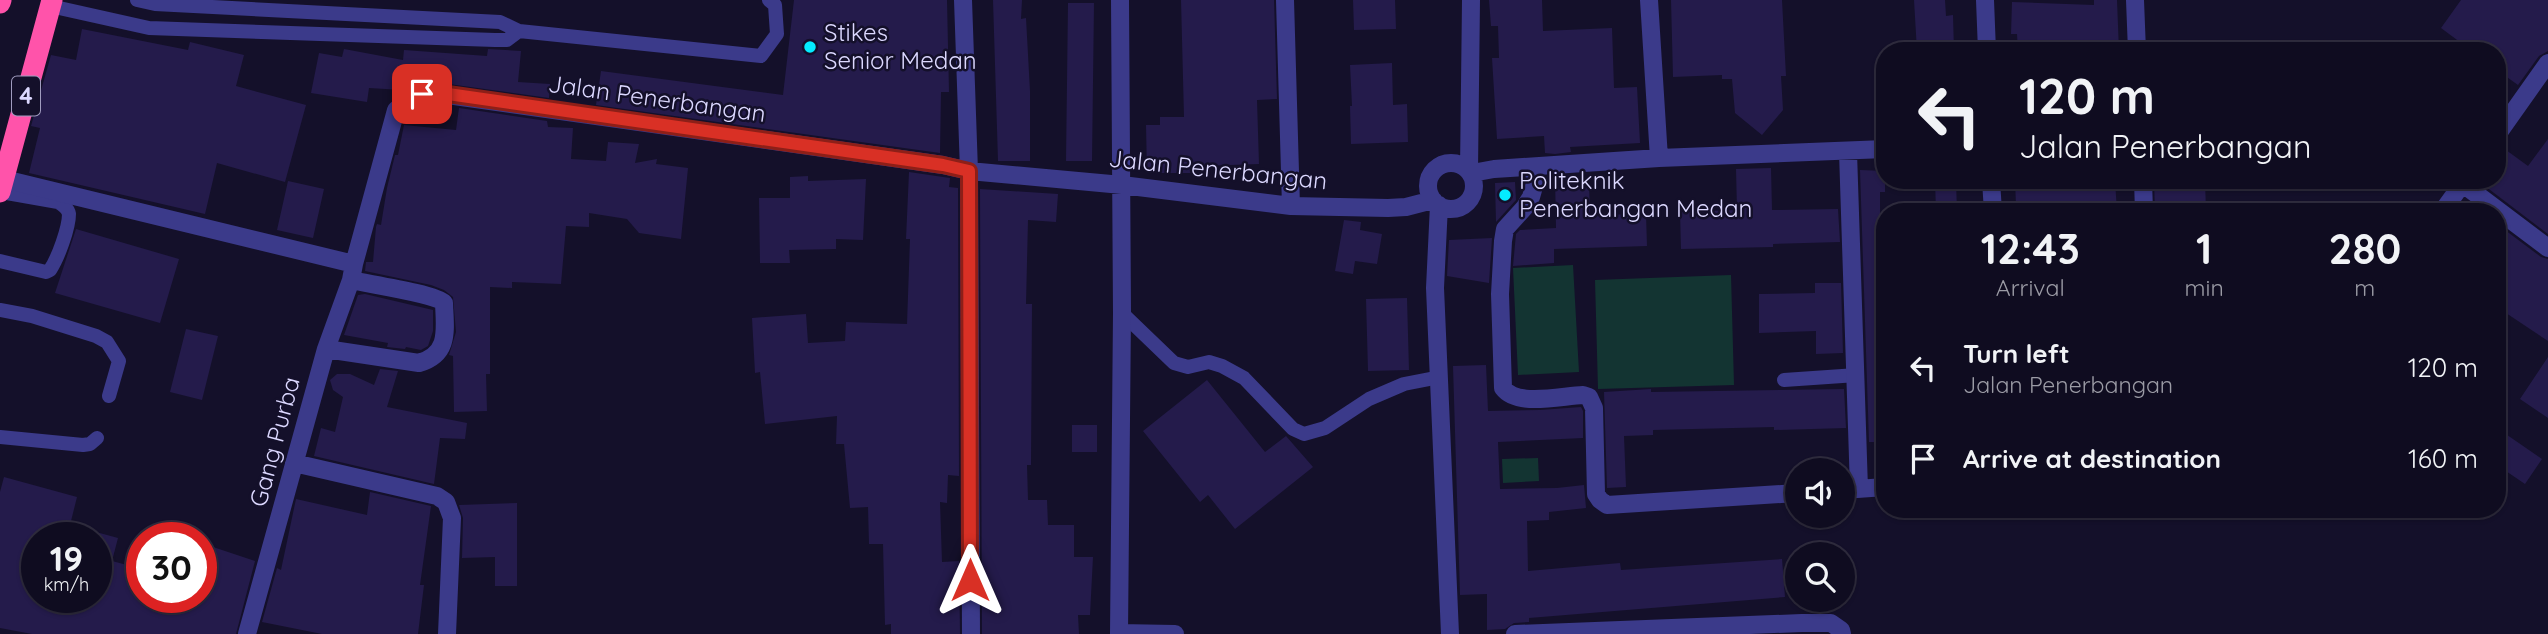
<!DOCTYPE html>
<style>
body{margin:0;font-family:Quicksand,sans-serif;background:#1d1a2d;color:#f1f3f6;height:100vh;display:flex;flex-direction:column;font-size:26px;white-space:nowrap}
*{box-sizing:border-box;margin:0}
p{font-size:23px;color:#9b9ba5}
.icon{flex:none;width:38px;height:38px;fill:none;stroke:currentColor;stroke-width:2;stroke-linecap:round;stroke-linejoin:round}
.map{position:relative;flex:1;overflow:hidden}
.drawer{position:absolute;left:1876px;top:203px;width:630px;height:315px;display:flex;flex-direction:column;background:#0f0c20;border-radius:28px;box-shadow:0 2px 5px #0004,0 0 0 2px #2f2c3e}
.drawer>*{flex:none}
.top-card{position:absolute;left:1876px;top:42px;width:630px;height:147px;border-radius:28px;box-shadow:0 2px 5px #0004,0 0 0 2px #2f2c3e;background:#0f0c20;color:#f1f3f6;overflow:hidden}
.tools{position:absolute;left:1785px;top:458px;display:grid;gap:14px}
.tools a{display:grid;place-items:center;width:70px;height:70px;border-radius:50%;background:#0f0c20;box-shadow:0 2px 5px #0004,0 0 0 2px #2f2c3e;font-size:35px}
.speed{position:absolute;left:21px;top:522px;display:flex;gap:14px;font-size:35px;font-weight:700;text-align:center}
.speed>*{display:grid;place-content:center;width:91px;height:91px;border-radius:50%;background:#0f0c20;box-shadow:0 2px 5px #0004,0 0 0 2px #2f2c3e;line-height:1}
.speed small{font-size:18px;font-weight:400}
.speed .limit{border:10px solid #d22;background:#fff;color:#111}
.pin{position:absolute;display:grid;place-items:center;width:60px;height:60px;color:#fff;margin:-30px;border-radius:14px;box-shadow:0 4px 10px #0006}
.me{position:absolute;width:77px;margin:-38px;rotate:0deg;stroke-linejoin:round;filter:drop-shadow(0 0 5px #0008)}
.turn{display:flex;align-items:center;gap:24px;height:147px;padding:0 28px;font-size:32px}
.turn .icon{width:91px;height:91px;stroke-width:2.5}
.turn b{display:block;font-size:49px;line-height:60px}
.eta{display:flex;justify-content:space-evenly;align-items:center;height:119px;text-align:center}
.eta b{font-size:42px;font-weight:700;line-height:49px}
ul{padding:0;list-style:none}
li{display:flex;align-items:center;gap:21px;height:91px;padding:0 28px}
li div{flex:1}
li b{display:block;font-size:26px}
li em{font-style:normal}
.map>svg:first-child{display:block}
.green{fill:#133432}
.building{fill:#241b4b}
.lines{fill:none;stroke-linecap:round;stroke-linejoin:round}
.lane{stroke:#3b3a8a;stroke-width:14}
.street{stroke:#3b3a8a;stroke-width:18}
.highway{stroke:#ff53aa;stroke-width:21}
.route-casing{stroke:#8d1f18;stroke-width:18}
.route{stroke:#d93025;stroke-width:12}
.poi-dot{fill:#04ecff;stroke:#14102a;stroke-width:2.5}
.labels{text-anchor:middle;stroke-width:5;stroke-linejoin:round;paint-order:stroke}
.shield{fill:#14102a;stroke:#a09cbf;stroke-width:2}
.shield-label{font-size:23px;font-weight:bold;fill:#dcd8ff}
.poi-label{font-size:24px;fill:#dcd8ff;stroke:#14102a;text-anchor:start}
.street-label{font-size:24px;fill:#dcd8ff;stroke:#14102a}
</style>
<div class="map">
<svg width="2548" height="634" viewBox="0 0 2548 634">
<rect width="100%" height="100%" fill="#14102a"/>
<path class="green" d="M1573 265 1579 372 1518 375 1513 268Z
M1731 275 1734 385 1598 389 1595 280Z
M1538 458 1539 481 1503 483 1502 459Z"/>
<path class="building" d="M794 0H947L949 92H941L940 153 596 105 601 71 783 95Z
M993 0H1022L1021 19 1026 18 1030 91V161H998Z
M1181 0H1274L1277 99 1257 100 1259 164 1200 166V173H1147L1146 125H1160V117H1184Z
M1353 0H1395L1396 29 1354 30Z
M1489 0H1542L1543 31 1612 28 1614 88 1637 87 1640 143 1570 147 1571 152 1555 154 1545 153 1544 136 1497 139 1492 58H1499L1498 26H1491Z
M1671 0H1782L1786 76H1781L1783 110 1762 135 1735 113 1732 79H1722V75L1673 77Z
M1914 0H1945L1946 16 1953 15 1954 51H1917Z
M2094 0H2117L2119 51H2018L2017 34H2011L2012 2 2094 5Z
M2461 0H2548V51L2539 56 2518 85 2497 70V51H2472L2441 28Z
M1068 3H1094L1092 161H1066Z
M82 29 188 50 190 42 244 55 236 86 306 105 285 182 217 163 205 214 29 173 40 128 31 126 51 55 76 60Z
M344 49 403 60 404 50 487 56 488 49 521 51 518 82 550 84 549 98 434 82 402 90 369 88 367 102 311 93 319 53 342 57Z
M1392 63 1393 105 1407 104 1408 142 1351 144 1350 106H1352L1350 65Z
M459 108 547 121 548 127 573 128 571 159 606 161 608 142 639 144 635 163 657 159 656 164 688 168 681 239 639 233 627 219 589 213V227L566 226 561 284 512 282V288L490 287V374H486L487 411 454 412 453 356 449 355 456 332 453 297 444 290 431 285 365 271 366 262H373L376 227 377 224 381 225 387 188 395 155H398L404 125 456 130Z
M2548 139V234L2481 183 2483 180H2497V161L2506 150 2528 166Z
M1771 168 1772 210 1838 209 1840 242 1773 244V247L1681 249 1680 212 1737 210 1736 169Z
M1860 170 1885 171V192H1880V227H1885V442H1869Z
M909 172 950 178 949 187 958 188 959 476 948 475 947 503 940 502 942 562 959 561 960 634H891V624L885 625 883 544H869L868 507 850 508 844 444H836L837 416 765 424 760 372 755 373 752 318 806 314 808 343 845 341 846 322 907 324 910 239H906Z
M1572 175V182H1589L1590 215 1646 214 1647 246 1554 249V263L1513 266 1516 234 1520 230 1556 228 1555 176Z
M808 176V181L866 179 863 240 836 239V249L789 250 790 263H760L759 198H790V177Z
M1935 180H1956L1957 212H1936Z
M2015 180H2115L2117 212H2020V206H2016Z
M2154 180H2205L2206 211 2155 212Z
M288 181 324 189 313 238 277 230Z
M1515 182 1516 200 1496 222 1495 183Z
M980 189 1058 194 1056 222 1028 220 1026 304H1032L1031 465H1027L1028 500H1047L1048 525H1074V557H1093L1090 615H1078L1079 634H982Z
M2467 202 2481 212H2460Z
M1344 220 1361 222 1360 230 1382 234 1377 264 1355 261 1353 274 1335 271Z
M2497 224 2541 257 2548 259V341L2497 307Z
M76 229 179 259 160 323 55 293Z
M1492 238 1489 283 1447 276 1449 240Z
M1815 283H1841L1843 353 1816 354V331L1759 333V294L1815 293Z
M365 294 433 310V331L428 346 421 350 406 347 405 349 387 347 388 343 344 335 358 295Z
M1407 298 1409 370 1368 371 1366 299Z
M186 329 218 336 202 400 170 392Z
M2548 357V418L2520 399Z
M1486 365 1488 411 1540 410 1581 407 1583 411V438L1498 442 1500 489 1557 488 1584 485 1586 508 1549 512V520L1527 521 1528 571 1620 563 1621 570 1782 559 1785 597 1529 618V622L1514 623 1505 629 1487 630V594L1460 595 1453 366Z
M380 369 398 371 387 407 467 423 465 439 440 438 434 484 314 456 321 428 335 432 343 397 333 390 330 380 337 374H350L374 385Z
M1207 380 1265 452 1286 436 1313 467 1235 529 1208 495 1200 502 1143 431Z
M1651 389V392L1844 389 1846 428 1774 430V427L1653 430V435L1624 436 1626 487 1607 488 1604 392Z
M1072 425H1097V452H1072Z
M2497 428 2542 459 2525 484 2497 465Z
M4 477 77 497 67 537H37V597H96V532L118 538 112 561 142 569V597H201V543L255 561 236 634H32L0 628V492Z
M370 492 431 506 420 585H424L418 634H322L262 622 277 568 281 570 296 499 367 515Z
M517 503V586H495V557L462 558 463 518 459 505Z"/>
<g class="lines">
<path class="lane" d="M137 0 155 4 500 22 519 31 761 56 777 34 775 5 769 0
M50 6 149 28 495 40H507L519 31
M0 261 46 272 50 270C58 258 69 228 69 214 68 208 63 205 58 202L0 192
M0 310 32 316 96 336 107 342 119 361 109 396
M1122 313 1174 363 1188 367 1209 362 1222 366 1244 378 1293 429 1304 434 1325 428 1369 399 1404 384 1440 377
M1784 380 1857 375
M0 437 83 445 90 444 97 438"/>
<path class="street" d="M963 0 969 171 971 634
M1285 0 1291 206
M1649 0 1659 158
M1985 0 1987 51
M2135 0 2137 51
M2497 135 2548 63
M1848 152 1859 489
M1428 186a23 23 0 1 1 46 0a23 23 0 1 1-46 0Z
M1534 168 1535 183 1531 197 1525 207 1505 229 1503 241 1500 294 1503 388C1517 407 1560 396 1583 395L1589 397 1594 408 1596 494 1600 500 1607 505 1797 493
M1469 170 1471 0
M1472 173 1494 169 1659 158 1885 149
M0 178 354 264 396 110 410 98 433 93 943 165 969 171 1122 185 1291 206 1388 208 1406 207 1433 200
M1991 180 1993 212
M2143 180 2144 212
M2463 184 2548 248
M1439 205 1435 288 1450 634
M2442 212 2465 180
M326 349 419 363C450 354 445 330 444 303 436 294 368 284 351 280
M294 463 437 496 446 502 452 518 447 634
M1843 490 1885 487
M1119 633 1175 634
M247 634 326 349 351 280 354 264
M1119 634 1122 313 1120 0
M1515 634 1802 623H1831L1841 630 1842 634"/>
<path class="highway" d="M0 3 1 0
M0 192 52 0"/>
</g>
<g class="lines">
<g class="route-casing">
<path id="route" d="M422 94H448L943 165 969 171 970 580"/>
</g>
<use href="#route" class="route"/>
</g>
<g class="poi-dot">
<circle cx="810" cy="47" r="7"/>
<circle cx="1505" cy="195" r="7"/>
</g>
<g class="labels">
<rect class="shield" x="12" y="76.5" width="28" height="39" rx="5"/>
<g class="shield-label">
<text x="26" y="104">4</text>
</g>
<g class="poi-label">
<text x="824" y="41">Stikes<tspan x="824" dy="28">Senior Medan</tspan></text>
<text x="1519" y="189">Politeknik<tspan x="1519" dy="28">Penerbangan Medan</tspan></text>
</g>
<g class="street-label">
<text transform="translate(657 99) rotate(8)" y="8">Jalan Penerbangan</text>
<text transform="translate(1218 170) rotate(6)" y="8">Jalan Penerbangan</text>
<text transform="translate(275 442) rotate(-75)" y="8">Gang Purba</text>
</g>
</g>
</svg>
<div class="tools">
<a><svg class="icon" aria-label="sound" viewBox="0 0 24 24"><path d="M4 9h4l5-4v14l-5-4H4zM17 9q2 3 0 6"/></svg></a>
<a><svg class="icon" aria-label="search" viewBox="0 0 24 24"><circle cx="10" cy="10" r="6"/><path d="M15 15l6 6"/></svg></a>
</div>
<div class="speed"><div>19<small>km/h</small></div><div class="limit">30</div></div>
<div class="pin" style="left:422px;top:94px;background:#d93025"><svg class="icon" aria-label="arrive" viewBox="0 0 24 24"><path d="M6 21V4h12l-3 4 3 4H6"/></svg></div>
<svg class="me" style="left:970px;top:580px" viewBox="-20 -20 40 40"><path d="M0-17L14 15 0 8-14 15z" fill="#d93025" stroke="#fff" stroke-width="4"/></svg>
<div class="top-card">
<div class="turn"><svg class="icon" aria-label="left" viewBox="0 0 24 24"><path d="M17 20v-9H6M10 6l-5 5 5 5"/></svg><div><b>120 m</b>Jalan Penerbangan</div></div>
</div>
<section class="drawer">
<div class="eta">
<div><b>12:43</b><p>Arrival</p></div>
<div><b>1</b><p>min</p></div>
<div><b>280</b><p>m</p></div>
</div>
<ul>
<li><svg class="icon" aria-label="left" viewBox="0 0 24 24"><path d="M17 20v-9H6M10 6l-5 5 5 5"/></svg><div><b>Turn left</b><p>Jalan Penerbangan</p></div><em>120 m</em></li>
<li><svg class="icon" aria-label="arrive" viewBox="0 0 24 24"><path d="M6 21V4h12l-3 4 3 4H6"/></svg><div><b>Arrive at destination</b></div><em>160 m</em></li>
</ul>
</section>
</div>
